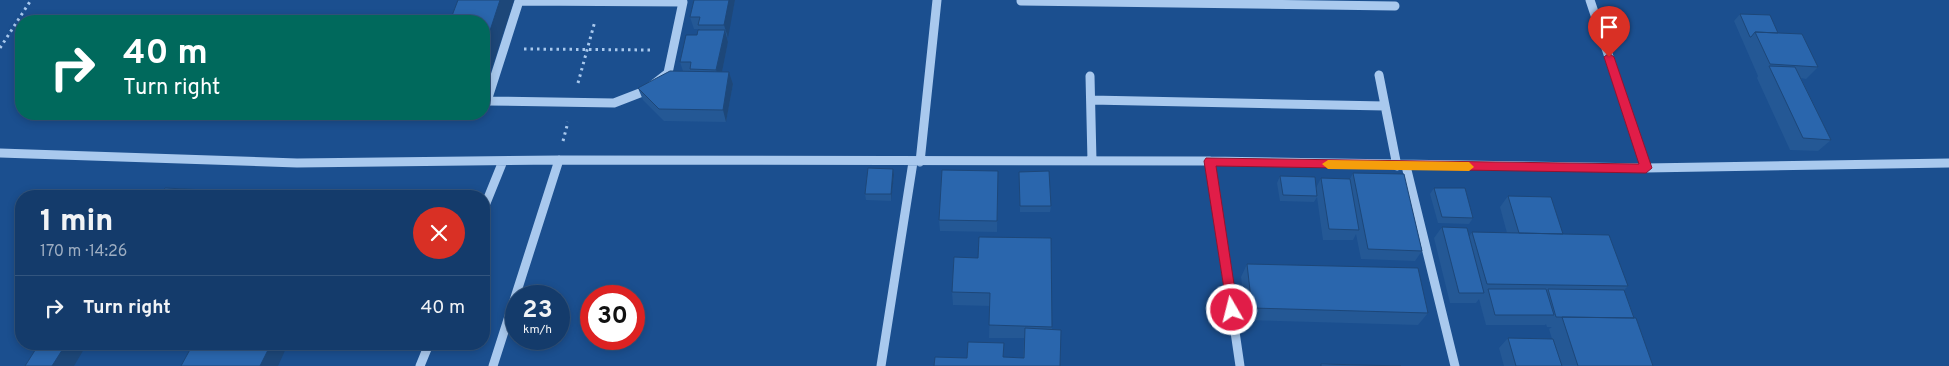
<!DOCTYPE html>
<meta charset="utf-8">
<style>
body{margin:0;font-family:Overpass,sans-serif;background:#214673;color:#f1f3f6;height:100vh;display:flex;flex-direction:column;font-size:19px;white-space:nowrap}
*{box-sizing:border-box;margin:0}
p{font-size:16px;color:#9dadc1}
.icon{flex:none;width:28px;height:28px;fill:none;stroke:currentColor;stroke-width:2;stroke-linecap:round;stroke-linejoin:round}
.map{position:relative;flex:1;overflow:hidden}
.details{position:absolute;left:15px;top:190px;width:475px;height:160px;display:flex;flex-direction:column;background:#143b6b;border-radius:20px;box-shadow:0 2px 8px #0003,0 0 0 1px #33557e}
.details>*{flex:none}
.hud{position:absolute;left:15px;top:15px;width:475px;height:105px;border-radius:20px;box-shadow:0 2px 8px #0003,0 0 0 1px #33557e;background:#00695c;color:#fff;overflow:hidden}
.speed{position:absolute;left:505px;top:285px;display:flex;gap:10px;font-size:25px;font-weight:700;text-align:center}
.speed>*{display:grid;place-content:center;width:65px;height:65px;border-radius:50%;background:#143b6b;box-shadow:0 2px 8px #0003,0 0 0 1px #33557e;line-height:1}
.speed small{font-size:12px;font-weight:400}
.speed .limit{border:8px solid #d22;background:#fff;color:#111}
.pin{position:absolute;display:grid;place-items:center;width:42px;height:42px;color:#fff;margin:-51px -21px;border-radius:50% 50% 50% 0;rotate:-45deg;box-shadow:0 0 5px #0007}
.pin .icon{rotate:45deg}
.me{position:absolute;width:55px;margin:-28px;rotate:352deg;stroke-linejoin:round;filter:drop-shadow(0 0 4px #0008)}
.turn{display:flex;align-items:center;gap:18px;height:105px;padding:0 25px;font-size:22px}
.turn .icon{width:65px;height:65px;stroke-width:2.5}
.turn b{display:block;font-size:35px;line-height:42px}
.round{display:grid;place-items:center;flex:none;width:52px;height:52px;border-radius:26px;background:#214673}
.summary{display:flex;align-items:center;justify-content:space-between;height:85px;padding:0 25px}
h1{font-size:30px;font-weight:800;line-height:38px}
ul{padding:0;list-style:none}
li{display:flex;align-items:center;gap:15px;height:65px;padding:0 25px;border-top:1px solid #33557e}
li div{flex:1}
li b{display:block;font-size:19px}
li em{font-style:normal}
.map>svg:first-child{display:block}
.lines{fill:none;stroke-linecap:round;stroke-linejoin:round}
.path{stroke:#a9c9ee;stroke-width:3;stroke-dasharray:2.5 4;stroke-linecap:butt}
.minor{stroke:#a9c9ee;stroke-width:9}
.wall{fill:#245895}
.shaded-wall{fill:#1d4779}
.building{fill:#2a66ad;stroke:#1d4779}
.route{fill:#e11d48;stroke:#92132f}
.slow{fill:#f59e0b}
</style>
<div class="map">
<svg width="1949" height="366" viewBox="0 0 1949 366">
<rect width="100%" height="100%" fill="#1b4f8f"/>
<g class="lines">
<path class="path" d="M0 48 31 0
M524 49 653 50
M578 83 595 21
M563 141 568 122"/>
<path class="minor" d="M1590 0 1646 168
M519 1 683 2 668 73 645 91 614 103 487 101Z
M1021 1 1395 6
M1379 75 1397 166
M1090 76 1092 161
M1091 100 1385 106
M0 153 297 163 559 160 1210 161 1646 168 1949 163
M1210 161 1240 366
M920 162 937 0
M1406 166 1455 366
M484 208 503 161
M420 366 429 344
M493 366 559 160
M881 366 913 162"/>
</g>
<path class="wall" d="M694 0H735L727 38 728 42 722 72H729L733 84 726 122 664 121 643 100 638 88 683 71 680 62 697 35 700 29H694L690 17Z
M1740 14 1778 33 1818 67 1806 79 1801 78 1831 140 1818 151 1790 150 1757 78 1758 76 1744 44H1745H1744L1734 21Z
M893 169 894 175 891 201 866 200 865 194Z
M998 171 997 232 940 231 939 220Z
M1019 172 1051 206 1050 212H1020Z
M1353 173 1422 251 1415 261 1361 259 1356 234 1353 240H1323L1317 197 1314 202 1280 201 1277 183 1280 176 1316 188 1321 178 1350 179Z
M1434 188 1473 218 1469 224 1438 223 1430 194Z
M1508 196 1563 234 1628 286 1624 290 1653 366H1504L1499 348 1508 338 1552 339 1549 329 1552 327H1547L1546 324 1545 325H1486L1479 299 1476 303H1450L1434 238 1442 227 1469 237 1472 232 1507 233 1500 207Z
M954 257 1052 327V330L1060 366 967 358 1003 357 1023 358 1024 338H989L990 306 953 305 952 292Z
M1247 264 1428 313 1418 325 1246 320 1241 277Z"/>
<path class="shaded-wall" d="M500 0H514L485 89 484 88V49Z
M729 0H735L728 38 724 25Z
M725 30 728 42 720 82 716 70Z
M729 72 733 84 726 122 723 110Z
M893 169 894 175 891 201V194Z
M225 191 230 196H222Z
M66 344H87L74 366H52Z
M271 344H288L278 366H260Z"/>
<path class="building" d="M458 0H500L484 49V21H450Z
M694 0H729L724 25H698L700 17H690Z
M1740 14 1770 15 1778 33 1755 32 1751 37H1750Z
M698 30H725L716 70 690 69 691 62H680L686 35H697Z
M1755 32 1802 34 1818 67 1770 64Z
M1769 66 1795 67 1831 140 1803 138Z
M670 71 729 72 723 110 659 109 638 88Z
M868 168 893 169 891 194H865Z
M942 170 998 171 997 221 939 220Z
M1049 171 1051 206H1020L1019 172Z
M1353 173 1404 174 1422 251 1368 249Z
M1280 176 1315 177 1317 196 1283 195Z
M1321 178 1350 179 1359 230 1329 229Z
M165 188 225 191 222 196H160Z
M1434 188H1465L1473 218 1442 217Z
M1508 196 1551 197 1563 234 1519 233Z
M1442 227 1467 228 1484 293H1459Z
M1472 232 1609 235 1628 286 1487 284Z
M979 237 1051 238 1052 327 989 325 990 293 952 292 954 257 978 258Z
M1247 264 1418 268 1428 313 1252 308Z
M1488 289H1546L1554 315H1495Z
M1548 289 1624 290 1634 318 1556 317Z
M1562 317 1636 318 1653 366H1578Z
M1025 328 1061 330 1060 366H934L935 357 967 358 968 342 1004 343 1003 357 1024 358Z
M1508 338 1553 339 1562 366H1516Z
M39 344H66L52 366H25Z
M193 344H271L260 366H181Z
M1321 364 1401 366H1321Z"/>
<path class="route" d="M1609 53 1614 57 1652 168 1646 173 1216 166 1238 310 1236 314H1228L1204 161 1206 158 1639 164 1604 57Z"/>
<path class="slow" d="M1328 160 1469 162 1474 167 1469 171 1328 169 1322 164Z"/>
</svg>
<div class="speed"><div>23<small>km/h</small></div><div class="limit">30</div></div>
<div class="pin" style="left:1609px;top:57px;background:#d93025"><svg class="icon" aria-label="arrive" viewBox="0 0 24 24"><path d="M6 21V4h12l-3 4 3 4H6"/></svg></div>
<svg class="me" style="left:1232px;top:310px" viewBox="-20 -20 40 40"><circle r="17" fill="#e11d48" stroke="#fff" stroke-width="3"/><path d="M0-11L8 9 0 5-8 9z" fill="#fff"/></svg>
<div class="hud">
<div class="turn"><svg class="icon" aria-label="right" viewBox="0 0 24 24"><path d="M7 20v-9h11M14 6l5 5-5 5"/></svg><div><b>40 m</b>Turn right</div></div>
</div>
<section class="details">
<div class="summary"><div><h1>1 min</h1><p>170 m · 14:26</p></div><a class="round" style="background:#d93025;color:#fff"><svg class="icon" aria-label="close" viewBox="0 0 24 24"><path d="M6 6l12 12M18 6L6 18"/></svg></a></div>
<ul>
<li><svg class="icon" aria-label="right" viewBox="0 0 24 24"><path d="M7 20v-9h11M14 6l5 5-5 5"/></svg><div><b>Turn right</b></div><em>40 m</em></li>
</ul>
</section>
</div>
